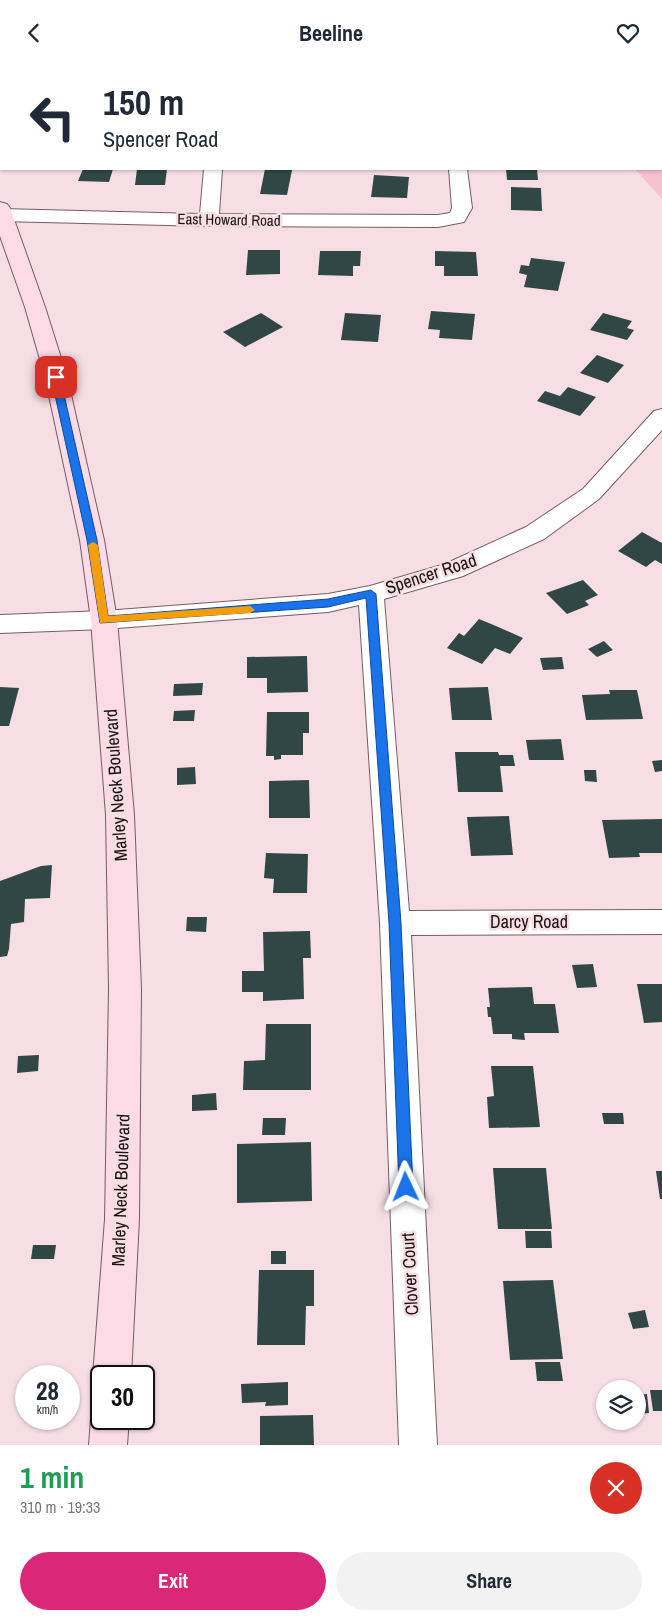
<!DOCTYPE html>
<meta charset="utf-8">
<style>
body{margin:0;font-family:"Archivo Narrow",sans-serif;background:#f2f2f3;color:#1f2937;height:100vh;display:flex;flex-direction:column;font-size:19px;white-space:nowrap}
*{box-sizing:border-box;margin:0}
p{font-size:16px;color:#747a83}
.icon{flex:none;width:28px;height:28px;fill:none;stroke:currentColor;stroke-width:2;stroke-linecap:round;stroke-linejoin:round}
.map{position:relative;height:1380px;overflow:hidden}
.sheet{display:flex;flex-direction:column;background:#fff;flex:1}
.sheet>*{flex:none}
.banner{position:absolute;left:0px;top:0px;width:662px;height:105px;box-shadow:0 1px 4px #0004;background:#fff;color:#1f2937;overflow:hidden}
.controls{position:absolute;left:596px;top:1315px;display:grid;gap:10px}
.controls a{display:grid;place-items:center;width:50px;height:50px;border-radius:50%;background:#fff;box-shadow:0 1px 4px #0004;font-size:25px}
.speed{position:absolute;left:15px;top:1300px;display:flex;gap:10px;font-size:25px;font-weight:700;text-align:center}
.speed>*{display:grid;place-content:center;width:65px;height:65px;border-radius:50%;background:#fff;box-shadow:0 1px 4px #0004;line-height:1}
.speed small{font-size:12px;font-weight:400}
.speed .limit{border:2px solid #111;border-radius:8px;background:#fff;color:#111}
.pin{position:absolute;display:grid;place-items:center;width:42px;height:42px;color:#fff;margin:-21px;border-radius:10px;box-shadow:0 2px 8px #0006}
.me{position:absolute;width:55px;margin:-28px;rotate:358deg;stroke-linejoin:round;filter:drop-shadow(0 0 4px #0008)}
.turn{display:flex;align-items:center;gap:18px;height:105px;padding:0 20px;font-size:22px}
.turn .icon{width:65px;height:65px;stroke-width:2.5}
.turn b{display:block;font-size:35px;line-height:42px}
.round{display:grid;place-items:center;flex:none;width:52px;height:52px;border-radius:26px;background:#f2f2f3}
.head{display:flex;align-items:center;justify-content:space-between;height:85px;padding:0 20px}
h1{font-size:30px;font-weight:800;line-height:38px;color:#1e9e55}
.button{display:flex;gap:10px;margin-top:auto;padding:10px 20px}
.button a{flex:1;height:58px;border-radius:30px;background:#db2777;color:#fff;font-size:20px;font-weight:800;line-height:58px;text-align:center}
.button a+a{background:#f2f2f3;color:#1f2937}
header{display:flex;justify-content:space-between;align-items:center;height:65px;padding:0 20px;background:#fff;font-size:22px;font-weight:800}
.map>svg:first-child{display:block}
.green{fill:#f6c2d1}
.building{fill:#304745}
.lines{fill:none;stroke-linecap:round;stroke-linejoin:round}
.minor-casing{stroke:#735d63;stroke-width:2}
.secondary-casing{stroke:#735d63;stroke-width:2}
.minor{fill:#fff;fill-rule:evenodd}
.secondary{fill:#fcdbe6;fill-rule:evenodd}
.route{fill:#1a73e8;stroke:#114b97}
.slow{fill:#f59e0b}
.labels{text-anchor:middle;stroke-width:5;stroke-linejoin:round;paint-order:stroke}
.far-street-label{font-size:15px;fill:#1a1214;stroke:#f7dee5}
.street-label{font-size:18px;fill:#1a1214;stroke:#f7dee5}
</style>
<header><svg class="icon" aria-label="back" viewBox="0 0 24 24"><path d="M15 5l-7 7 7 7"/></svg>Beeline<svg class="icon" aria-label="heart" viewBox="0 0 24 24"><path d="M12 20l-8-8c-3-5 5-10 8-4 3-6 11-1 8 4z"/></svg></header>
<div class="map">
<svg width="662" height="1380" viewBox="0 0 662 1380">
<rect width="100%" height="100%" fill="#f7dee5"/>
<path class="green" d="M545 0H662V134L635 104H661V1Z"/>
<path class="building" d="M83 104H113L109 117 78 116Z
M137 104H167L165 120H135Z
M265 104 292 105 287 130 260 129Z
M506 104H537L538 115H507Z
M374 110 409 112 407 133 371 132Z
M511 122 541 123 542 146 511 145Z
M248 185H280V209L246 210Z
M320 186H361L360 201H353V211L318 210Z
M435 186 476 187 478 211H444V201H435Z
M531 193 565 197 558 226 524 222 527 210 519 208 521 200 529 201Z
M431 246 475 249 472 275 439 273 440 265 428 264Z
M261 248 283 262 245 282 223 267Z
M345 248 381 250 378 277 341 275Z
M603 248 632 256 627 263 634 265 627 275 590 265Z
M597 290 624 300 608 318 580 308Z
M568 322 596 332 580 351 537 336 545 326 560 331Z
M642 467 662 478V499L655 495 646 502 618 486Z
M583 515 598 530 585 536 589 540 567 549 546 528Z
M479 554 496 561 523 573 510 589 495 583 482 599 447 583 459 568 464 571Z
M604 576 613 585 597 592 588 584Z
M307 591 308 627 267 628V613H247V592Z
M562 592 564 604 543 605 540 593Z
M203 618 202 630 173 631 174 619Z
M0 622 19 623 9 661H0Z
M488 622 492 655H452L449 623Z
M609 625H637L643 654 586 655 582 630 610 629Z
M195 645 194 656H173L174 646Z
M267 647H309V668H303V690H281V694L274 695V691H266Z
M561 674 564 695H529L526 675Z
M455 687H498L499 690H513L515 701H500L503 727H458Z
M662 695V706L655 707 652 696Z
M195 702 196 719 177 720V703Z
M584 705H596L597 717 585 716Z
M309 715 310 753H269V716Z
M509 751 513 790 471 791 467 752Z
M662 754V788H639L640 792 609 793 602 755Z
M266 788 308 789 307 828H273L274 814 264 813Z
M52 800 50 833 25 834 24 857 11 859 9 884 7 891 0 892V816L41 801Z
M187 852H207L206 867 186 866Z
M310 866 311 893H303L304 934 263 936V927H242V906H264L263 867Z
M593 899 597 922 577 923 572 900Z
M637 919H662V957L644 958Z
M532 922 534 939H555L559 968H524L525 975 512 974V969H493L491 952H488L487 942H490L488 923Z
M266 959H311V1025H243L244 996 265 995Z
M39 990 38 1006 17 1008 18 991Z
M491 1001H533L540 1062 489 1063 487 1032 494 1031Z
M216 1028 217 1045 192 1046V1030Z
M602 1048H623L624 1059H604Z
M263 1053H286L285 1070H262Z
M311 1077 312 1136 237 1138V1079Z
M493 1103H546L552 1164H498Z
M656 1106H662V1134H660Z
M525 1166H551L552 1183H526Z
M33 1180H56L54 1194H31Z
M271 1186H286V1199H271Z
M259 1205H314V1241H306L305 1280H257Z
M553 1215 563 1294 510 1295 503 1216Z
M645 1245 649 1262 633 1264 628 1248Z
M535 1297H560L563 1316H537Z
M288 1317V1340L265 1341 266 1337 242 1338 241 1319Z
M650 1325H662V1346H653Z
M647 1329 649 1348 638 1349V1330Z
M313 1350 314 1380H260V1351Z"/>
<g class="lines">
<g class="minor-casing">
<path id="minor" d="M204 104H222L219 149 438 150 450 148 452 143 449 104H467L472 143 464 157 438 162 209 161 0 156V144L200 149Z
M662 344V365L599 434 544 474 463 511 384 534 409 846 662 845V869L411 870 437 1380H399L380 858 359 540 328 547 104 564 0 568V550L104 546 328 529 370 521 445 499 526 462 583 424 654 346Z"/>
</g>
<g class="secondary-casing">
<path id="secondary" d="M0 137 7 139 10 143 45 242 67 312 104 475 117 555 134 750 141 924 139 1154 131 1311H101V1325L99 1324 93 1311 105 1154 109 924 106 750 91 555 80 475 45 312 25 242 0 171Z
M101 1339V1354H129L127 1380H89L91 1354 97 1341Z"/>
</g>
<use href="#minor" class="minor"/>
<use href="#secondary" class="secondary"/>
</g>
<path class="route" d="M56 309 60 312 97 475 108 551 328 534 371 525 376 529 401 858 413 1122 411 1127 406 1129 401 1127 399 1122 389 858 366 533 328 542 100 558 87 475 51 312Z"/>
<path class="slow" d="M93 477 98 480 108 551 250 541 255 545 250 548 100 558 88 480Z"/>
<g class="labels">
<g class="far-street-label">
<text transform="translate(229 155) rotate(1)" y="5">East Howard Road</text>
</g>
<g class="street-label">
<text transform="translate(431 509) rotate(-18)" y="6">Spencer Road</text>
<text transform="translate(116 720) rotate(-94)" y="6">Marley Neck Boulevard</text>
<text x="529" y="863">Darcy Road</text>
<text transform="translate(121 1125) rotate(-88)" y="6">Marley Neck Boulevard</text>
<text transform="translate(410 1209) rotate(-93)" y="6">Clover Court</text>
</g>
</g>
</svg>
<div class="controls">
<a><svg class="icon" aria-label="layers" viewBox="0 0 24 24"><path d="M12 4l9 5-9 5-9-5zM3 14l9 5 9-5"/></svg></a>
</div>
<div class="speed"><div>28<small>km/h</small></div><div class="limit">30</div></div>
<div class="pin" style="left:56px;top:312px;background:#d93025"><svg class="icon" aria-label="arrive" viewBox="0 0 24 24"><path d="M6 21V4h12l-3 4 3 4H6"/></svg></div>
<svg class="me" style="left:406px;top:1122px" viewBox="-20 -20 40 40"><path d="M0-17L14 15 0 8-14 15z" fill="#1a73e8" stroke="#fff" stroke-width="4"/></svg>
<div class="banner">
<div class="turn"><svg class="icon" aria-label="left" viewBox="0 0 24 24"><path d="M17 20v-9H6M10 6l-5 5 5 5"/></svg><div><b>150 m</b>Spencer Road</div></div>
</div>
</div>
<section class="sheet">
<div class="head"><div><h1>1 min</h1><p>310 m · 19:33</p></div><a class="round" style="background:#d93025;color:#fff"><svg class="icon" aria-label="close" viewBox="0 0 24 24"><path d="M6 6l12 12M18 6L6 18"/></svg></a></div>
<div class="button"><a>Exit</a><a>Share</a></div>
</section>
